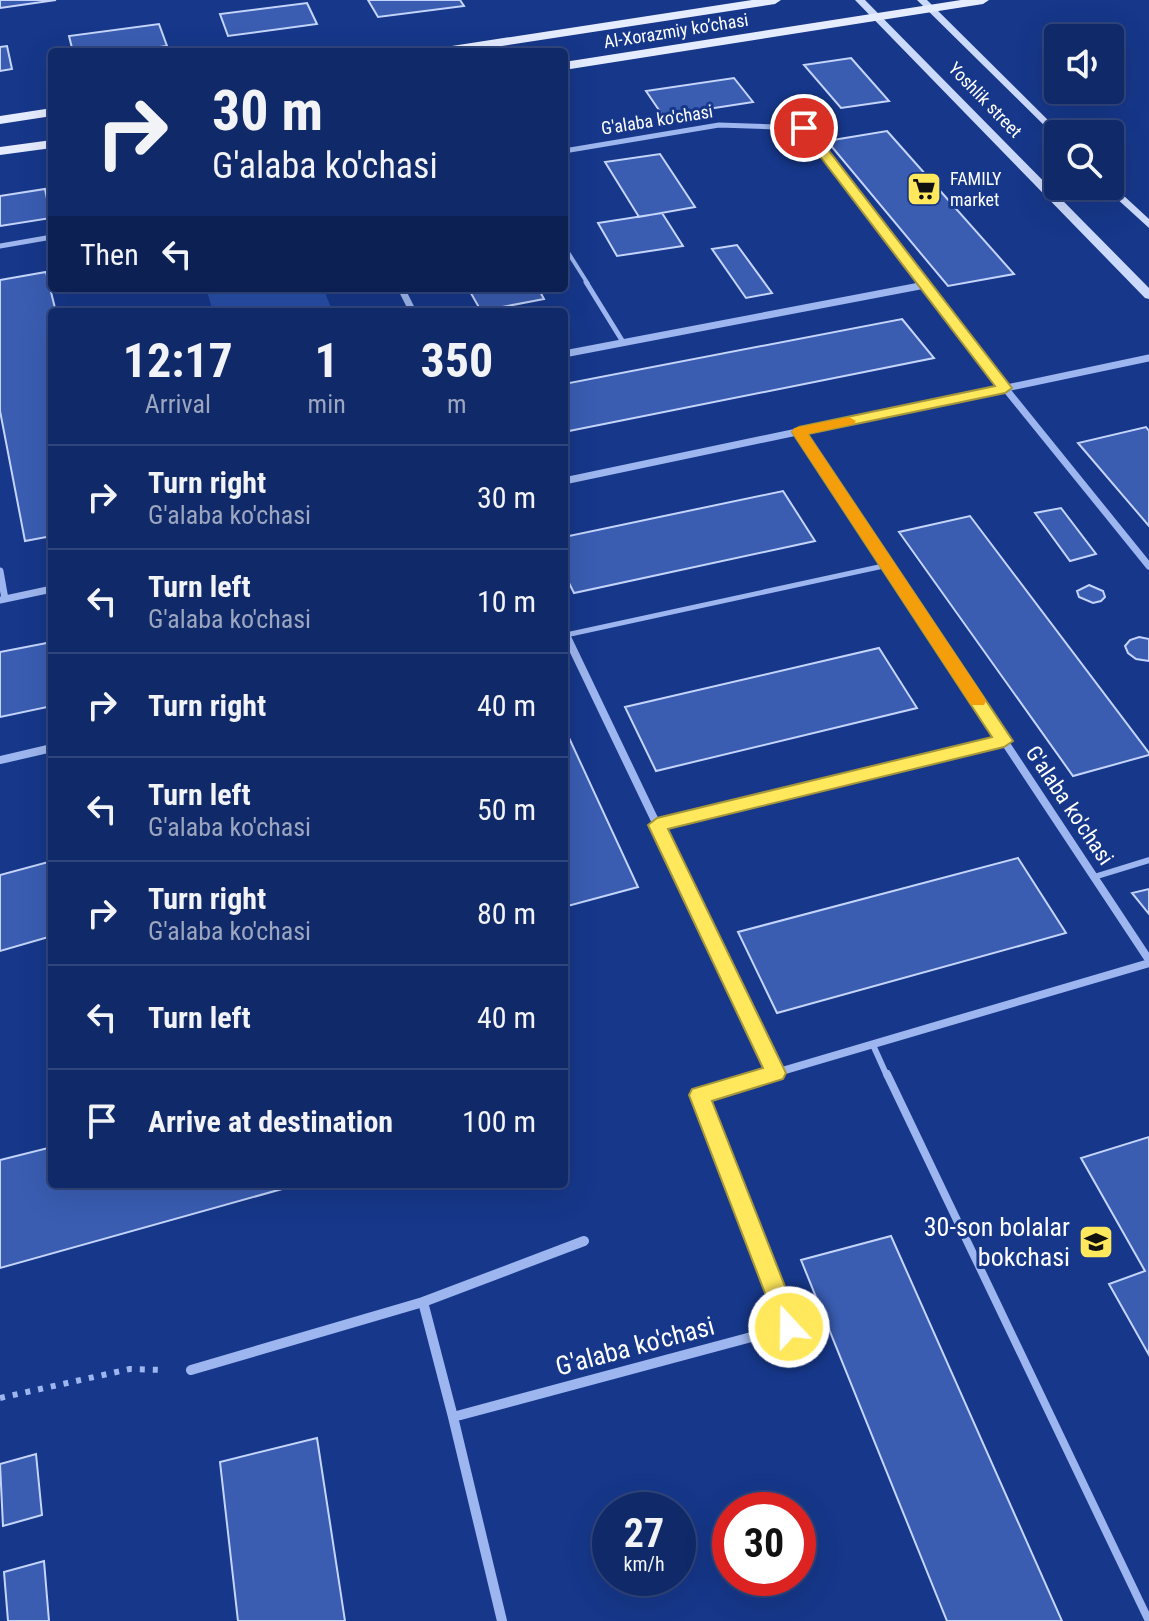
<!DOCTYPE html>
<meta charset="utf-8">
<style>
body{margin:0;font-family:"Roboto Condensed",sans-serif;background:#1e3571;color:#f1f3f6;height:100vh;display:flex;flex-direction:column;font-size:30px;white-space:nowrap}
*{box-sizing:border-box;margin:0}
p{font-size:26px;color:#9ca6c0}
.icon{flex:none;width:44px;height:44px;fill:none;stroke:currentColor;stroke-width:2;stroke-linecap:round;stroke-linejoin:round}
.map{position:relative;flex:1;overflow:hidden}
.panel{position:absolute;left:48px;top:308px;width:520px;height:880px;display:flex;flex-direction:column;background:#102968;border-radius:8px;box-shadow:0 8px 32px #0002,0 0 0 2px #30457c}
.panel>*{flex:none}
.hud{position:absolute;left:48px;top:48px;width:520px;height:244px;border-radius:8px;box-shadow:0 8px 32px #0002,0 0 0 2px #30457c;background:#102968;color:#f1f3f6;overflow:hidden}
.tools{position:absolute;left:1044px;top:24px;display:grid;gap:16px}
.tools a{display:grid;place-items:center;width:80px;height:80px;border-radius:8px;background:#102968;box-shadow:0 8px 32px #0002,0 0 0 2px #30457c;font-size:40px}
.speed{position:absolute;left:592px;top:1492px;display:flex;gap:16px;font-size:40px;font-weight:700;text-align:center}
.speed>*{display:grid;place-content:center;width:104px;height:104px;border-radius:50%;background:#102968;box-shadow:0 8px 32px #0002,0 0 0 2px #30457c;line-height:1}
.speed small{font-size:20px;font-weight:400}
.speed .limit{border:12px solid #d22;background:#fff;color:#111}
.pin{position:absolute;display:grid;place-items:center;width:68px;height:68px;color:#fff;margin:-34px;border:4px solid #fff;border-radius:50%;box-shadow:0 2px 8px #0007}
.me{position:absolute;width:88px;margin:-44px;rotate:339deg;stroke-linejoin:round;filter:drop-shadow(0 0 6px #0008)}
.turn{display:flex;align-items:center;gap:28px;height:168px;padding:0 32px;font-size:36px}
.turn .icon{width:104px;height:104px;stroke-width:2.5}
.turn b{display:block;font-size:56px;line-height:68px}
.then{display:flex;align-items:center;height:76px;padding:0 32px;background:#0003;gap:16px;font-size:30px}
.eta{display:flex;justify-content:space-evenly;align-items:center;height:136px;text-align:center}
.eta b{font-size:48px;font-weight:700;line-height:56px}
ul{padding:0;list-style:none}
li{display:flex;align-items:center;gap:24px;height:104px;padding:0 32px;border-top:2px solid #30457c}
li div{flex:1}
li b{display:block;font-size:30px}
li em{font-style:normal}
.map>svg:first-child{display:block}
.green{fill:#284fa9}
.building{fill:#3a5db2;stroke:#c4d4fb;stroke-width:2}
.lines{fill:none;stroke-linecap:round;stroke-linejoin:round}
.path{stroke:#9eb6ef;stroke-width:6;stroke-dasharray:5 8;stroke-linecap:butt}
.lane-far3{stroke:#9eb6ef;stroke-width:4}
.lane-far2{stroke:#9eb6ef;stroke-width:5}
.lane-far1{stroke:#9eb6ef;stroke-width:6}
.lane{stroke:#9eb6ef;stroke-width:8}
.street-far3{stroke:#9eb6ef;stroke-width:5}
.street-far2{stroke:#9eb6ef;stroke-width:7}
.street-far1{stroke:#9eb6ef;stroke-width:8}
.street{stroke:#9eb6ef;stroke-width:10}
.secondary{fill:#cbd9fa;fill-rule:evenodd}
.primary{fill:#e6ecff;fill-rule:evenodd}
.route{fill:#ffe85c;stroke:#a6973c;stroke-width:2}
.slow{fill:#f59e0b}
.labels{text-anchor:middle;stroke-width:6;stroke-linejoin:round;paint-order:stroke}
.far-street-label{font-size:18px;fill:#fff;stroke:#16378a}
.far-poi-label{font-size:18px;fill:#fff;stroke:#16378a;text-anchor:start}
.street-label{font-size:22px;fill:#fff;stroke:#16378a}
.near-poi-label{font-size:26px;fill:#fff;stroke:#16378a;text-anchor:end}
.near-street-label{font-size:26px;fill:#fff;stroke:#16378a}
</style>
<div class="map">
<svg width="1149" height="1621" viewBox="0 0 1149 1621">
<rect width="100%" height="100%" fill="#16378a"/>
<path class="green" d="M206 288H323L333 312H213Z"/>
<path class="building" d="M0 0H56L0 8Z
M368 0H460L464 6 378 17Z
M307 3 317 24 228 36 220 14Z
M159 24 167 46 123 52H73L69 36Z
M7 46 12 69 0 71V47Z
M851 58 889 101 841 108 804 65Z
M734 78 753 102 663 116 646 91Z
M887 131 1014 274 948 286 827 141Z
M660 154 695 207 639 217 605 162Z
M45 189 51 218 0 226V196Z
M662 213 683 246 617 256 598 223Z
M737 245 772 293 746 298 712 249Z
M46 272 56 312H52V536L25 541 0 411V280Z
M468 288H538L544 299 481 311Z
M902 319 934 358 564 432V384Z
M1146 427 1149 431V526L1078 443Z
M783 491 815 541 574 593 564 573V537Z
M1061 508 1096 554 1070 561 1035 513Z
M970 516 1149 753V755L1073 776 899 532Z
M1089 585 1103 591 1105 597 1101 601 1093 603 1079 597 1077 591Z
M1139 637 1149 639V661L1136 659 1128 653 1125 646 1130 640Z
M52 642V706L0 717V652Z
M879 648 917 708 656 771 625 707Z
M564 727 638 887 564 907Z
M1018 858 1066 933 777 1013 738 932Z
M52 861V936L0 951V875Z
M1149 889V914L1132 893Z
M1149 1137V1355L1109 1284 1145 1271 1081 1158Z
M52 1147V1184H300L0 1268V1160Z
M891 1236 1062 1621H947L801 1260Z
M317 1438 345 1621H238L220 1462Z
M36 1454 42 1515 3 1526 0 1464Z
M44 1561 49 1621H8L4 1572Z"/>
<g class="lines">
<path class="path" d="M0 1398 130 1369 162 1370"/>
<path class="lane-far3" d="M804 128 925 284
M564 246 588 284"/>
<path class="lane-far2" d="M586 282 623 342
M923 282 1005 388
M566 635 888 565"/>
<path class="lane-far1" d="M657 825 1004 741
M1094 877 1149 860
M873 1045 887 1076"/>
<path class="lane" d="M887 1074 1149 1621"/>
<path class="street-far3" d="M564 151 719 125 804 128
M0 246 52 237"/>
<path class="street-far2" d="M401 288 413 312
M564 354 925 285
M1005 388 1149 566
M799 432 935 637
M564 481 1149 358
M0 571 5 599
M0 600 52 589
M564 631 567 637"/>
<path class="street-far1" d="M566 635 776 1073
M934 635 1149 960
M0 760 52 748
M765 1076 1149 963"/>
<path class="street" d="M423 1302 584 1241
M191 1370 423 1302 453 1417
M502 1621 453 1417 789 1327 700 1095 771 1074"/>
<path class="secondary" d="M855 0H865L1149 288V299L1145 298Z
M917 0H927L1062 134H1058V139Z
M1110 183 1149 219V228L1103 186H1110Z"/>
<path class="primary" d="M752 0H781L775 4 463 52H433L439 48Z
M961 0H989L983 4 564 70V62Z
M52 108V116L0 124V116Z
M52 140V148L0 155V147Z"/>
</g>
<path class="route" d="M804 124 809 125 1012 388 1005 393 808 434 1013 741 1004 747 668 829 786 1073 783 1079 712 1101 801 1327 798 1335 789 1338 781 1335 778 1327 689 1095 692 1089 763 1068 648 825 657 818 992 737 792 432 799 427 995 386 800 130V125Z"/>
<path class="slow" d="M849 417 856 421 854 424 808 434 984 697 986 701 984 705H971L792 432 794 428Z"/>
<defs>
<g id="supermarket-square" transform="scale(1.8)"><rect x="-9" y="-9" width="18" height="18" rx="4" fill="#ffe85c" stroke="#16378a"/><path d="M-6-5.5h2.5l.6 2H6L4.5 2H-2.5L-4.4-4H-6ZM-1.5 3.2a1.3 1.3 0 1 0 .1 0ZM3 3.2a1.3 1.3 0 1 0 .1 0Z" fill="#111"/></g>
<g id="school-square" transform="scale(1.8)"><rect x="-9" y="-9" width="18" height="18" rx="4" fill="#ffe85c" stroke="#16378a"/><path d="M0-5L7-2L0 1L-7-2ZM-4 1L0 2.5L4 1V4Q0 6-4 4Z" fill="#111"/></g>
</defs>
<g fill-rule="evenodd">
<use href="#supermarket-square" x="924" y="189"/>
<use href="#school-square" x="1096" y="1242"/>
</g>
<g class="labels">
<g class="far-street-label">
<text transform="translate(676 31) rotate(-9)" y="6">Al-Xorazmiy ko’chasi</text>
<text transform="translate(985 100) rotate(46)" y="6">Yoshlik street</text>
<text transform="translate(657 120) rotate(-9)" y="6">G'alaba ko'chasi</text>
</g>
<g class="far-poi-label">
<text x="950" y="185">FAMILY<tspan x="950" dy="21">market</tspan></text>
</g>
<g class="street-label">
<text transform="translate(1070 805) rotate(56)" y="8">G'alaba ko'chasi</text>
</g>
<g class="near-poi-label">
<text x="1070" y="1236">30-son bolalar<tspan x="1070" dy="30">bokchasi</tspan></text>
</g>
<g class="near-street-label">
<text transform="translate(635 1346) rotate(-15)" y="9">G'alaba ko'chasi</text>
</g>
</g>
</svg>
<div class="tools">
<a><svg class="icon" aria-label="sound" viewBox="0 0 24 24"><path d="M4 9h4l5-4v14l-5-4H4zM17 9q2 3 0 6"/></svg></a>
<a><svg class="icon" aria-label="search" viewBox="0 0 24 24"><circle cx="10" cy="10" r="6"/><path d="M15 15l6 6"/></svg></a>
</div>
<div class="speed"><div>27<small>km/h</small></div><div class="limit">30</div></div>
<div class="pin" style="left:804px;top:128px;background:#d93025"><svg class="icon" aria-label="arrive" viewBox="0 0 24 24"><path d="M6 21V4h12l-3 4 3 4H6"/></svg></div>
<svg class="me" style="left:789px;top:1327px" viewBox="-20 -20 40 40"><circle r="17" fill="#ffe85c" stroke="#fff" stroke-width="3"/><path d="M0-11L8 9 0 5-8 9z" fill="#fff"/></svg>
<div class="hud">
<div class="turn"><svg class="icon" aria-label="right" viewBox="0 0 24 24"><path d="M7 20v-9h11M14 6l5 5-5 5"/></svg><div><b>30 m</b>G'alaba ko'chasi</div></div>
<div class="then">Then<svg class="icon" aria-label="left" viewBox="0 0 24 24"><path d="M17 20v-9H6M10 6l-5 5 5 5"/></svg></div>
</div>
<section class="panel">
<div class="eta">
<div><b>12:17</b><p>Arrival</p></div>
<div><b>1</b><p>min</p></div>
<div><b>350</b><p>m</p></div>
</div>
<ul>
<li><svg class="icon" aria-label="right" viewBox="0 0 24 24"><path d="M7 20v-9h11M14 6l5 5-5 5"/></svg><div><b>Turn right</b><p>G'alaba ko'chasi</p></div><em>30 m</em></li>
<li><svg class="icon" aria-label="left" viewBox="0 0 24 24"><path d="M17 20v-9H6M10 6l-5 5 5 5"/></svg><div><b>Turn left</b><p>G'alaba ko'chasi</p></div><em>10 m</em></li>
<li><svg class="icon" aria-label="right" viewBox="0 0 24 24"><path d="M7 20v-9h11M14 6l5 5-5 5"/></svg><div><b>Turn right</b></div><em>40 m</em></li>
<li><svg class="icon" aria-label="left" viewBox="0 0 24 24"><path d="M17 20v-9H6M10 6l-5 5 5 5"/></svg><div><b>Turn left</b><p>G'alaba ko'chasi</p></div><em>50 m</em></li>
<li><svg class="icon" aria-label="right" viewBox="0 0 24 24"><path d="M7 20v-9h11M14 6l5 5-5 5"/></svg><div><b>Turn right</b><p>G'alaba ko'chasi</p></div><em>80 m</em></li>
<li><svg class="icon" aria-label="left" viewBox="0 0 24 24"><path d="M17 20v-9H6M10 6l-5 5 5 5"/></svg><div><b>Turn left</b></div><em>40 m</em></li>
<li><svg class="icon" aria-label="arrive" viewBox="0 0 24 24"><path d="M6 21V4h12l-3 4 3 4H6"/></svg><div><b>Arrive at destination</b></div><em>100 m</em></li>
</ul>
</section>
</div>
